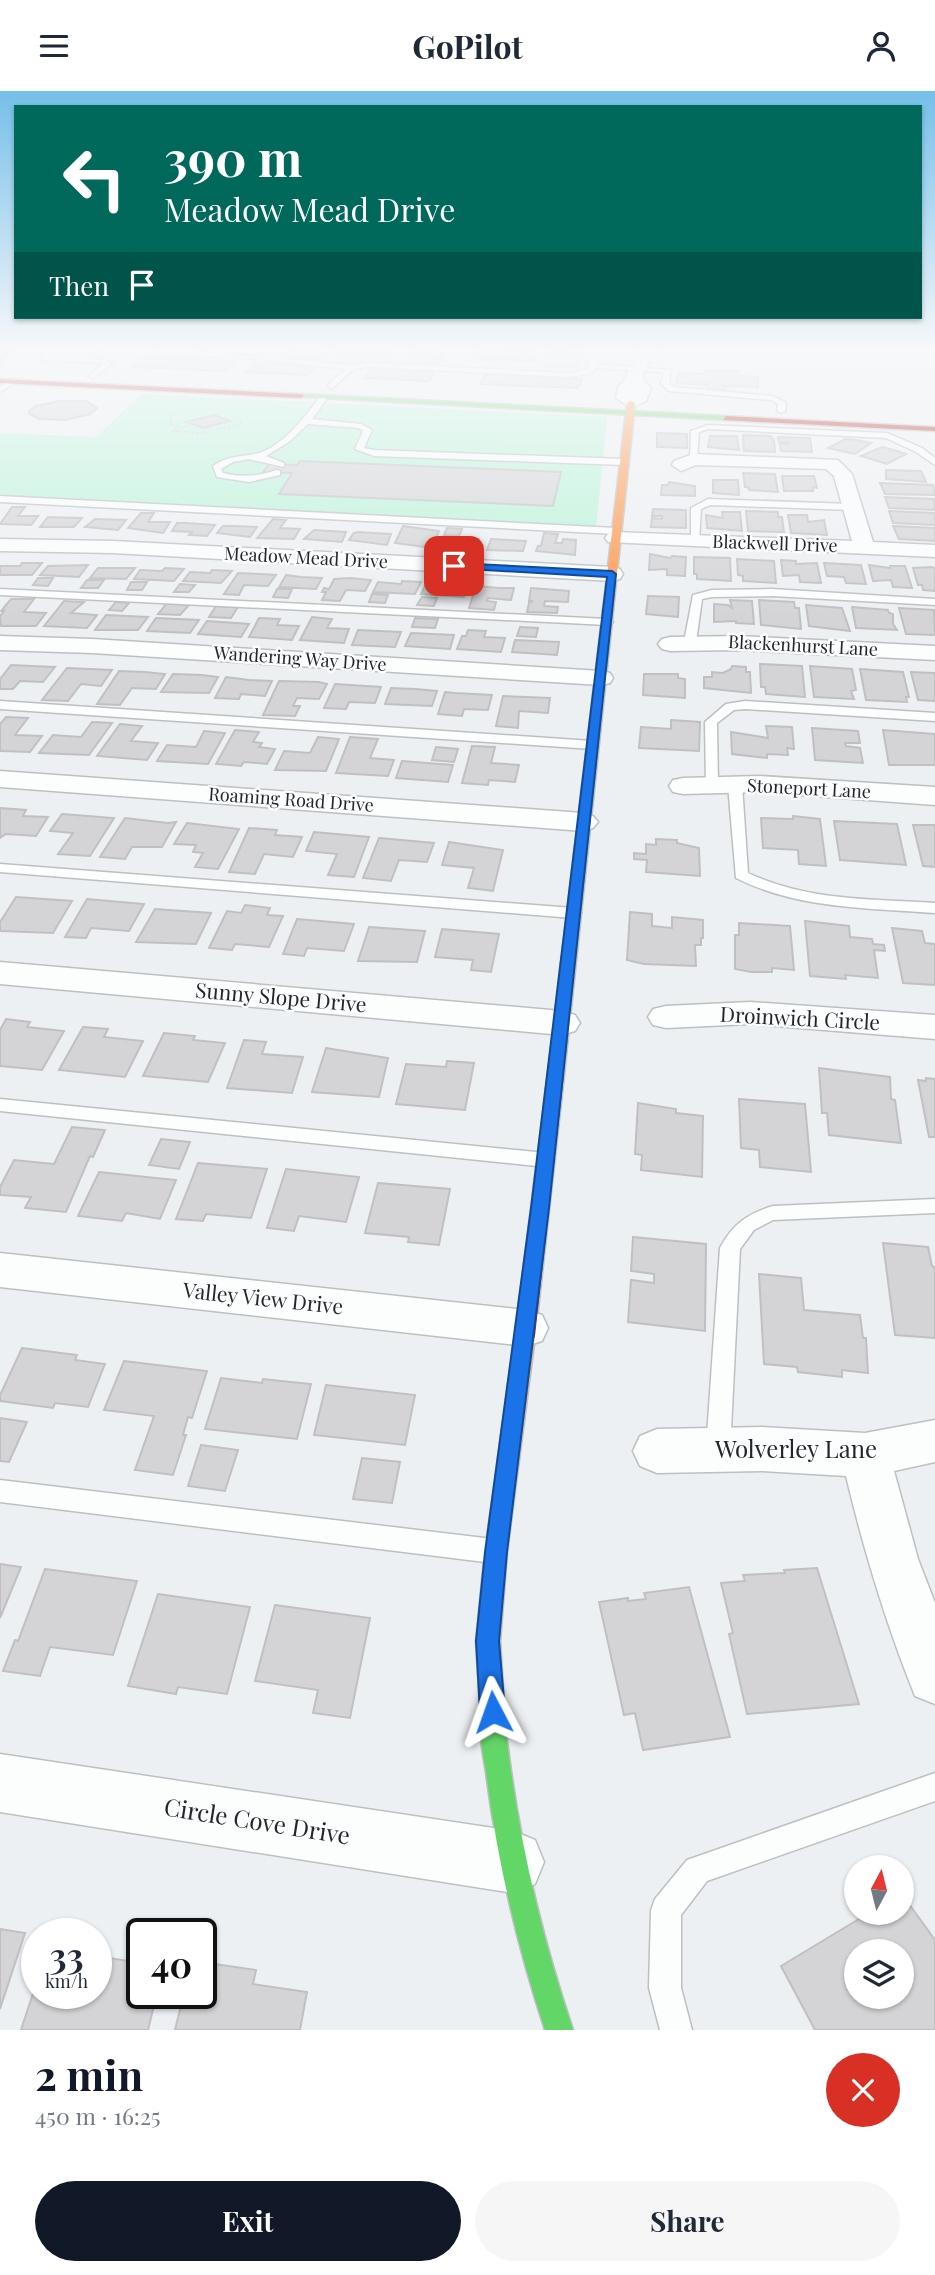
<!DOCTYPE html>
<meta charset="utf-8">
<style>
body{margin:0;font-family:"Playfair Display",serif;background:#f6f6f7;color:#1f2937;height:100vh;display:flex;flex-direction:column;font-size:26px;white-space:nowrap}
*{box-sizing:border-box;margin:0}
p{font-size:23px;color:#747a83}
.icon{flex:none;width:38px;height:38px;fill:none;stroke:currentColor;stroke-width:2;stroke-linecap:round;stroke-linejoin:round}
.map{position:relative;height:1939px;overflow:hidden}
.sheet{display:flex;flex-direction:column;background:#fff;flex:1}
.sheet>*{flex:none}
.guide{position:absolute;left:14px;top:14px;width:908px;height:214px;border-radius:0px;box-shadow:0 2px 5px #0004;background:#00695c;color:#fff;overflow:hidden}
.needle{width:46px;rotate:7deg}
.tools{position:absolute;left:844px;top:1764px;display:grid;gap:14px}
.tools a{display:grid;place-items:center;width:70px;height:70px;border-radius:50%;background:#fff;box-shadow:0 2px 5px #0004;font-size:35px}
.speed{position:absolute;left:21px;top:1827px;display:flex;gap:14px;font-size:35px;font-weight:700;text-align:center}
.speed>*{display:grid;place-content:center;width:91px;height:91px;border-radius:50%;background:#fff;box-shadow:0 2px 5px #0004;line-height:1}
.speed small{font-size:18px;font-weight:400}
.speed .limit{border:4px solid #111;border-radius:10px;background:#fff;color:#111}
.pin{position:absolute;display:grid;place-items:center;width:60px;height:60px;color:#fff;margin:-30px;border-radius:14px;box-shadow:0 4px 10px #0006}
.me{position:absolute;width:77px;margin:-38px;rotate:356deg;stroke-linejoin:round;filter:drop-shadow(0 0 5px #0008)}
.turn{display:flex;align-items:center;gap:24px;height:147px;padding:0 35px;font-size:32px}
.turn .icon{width:91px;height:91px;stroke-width:2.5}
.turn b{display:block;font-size:49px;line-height:60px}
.then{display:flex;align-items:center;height:66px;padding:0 35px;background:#0003;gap:14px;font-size:26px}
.round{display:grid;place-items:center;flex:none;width:74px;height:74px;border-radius:37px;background:#f6f6f7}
.head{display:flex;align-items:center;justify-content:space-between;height:119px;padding:0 35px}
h1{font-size:42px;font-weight:700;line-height:52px;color:#111827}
.action{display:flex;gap:14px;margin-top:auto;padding:14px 35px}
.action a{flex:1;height:80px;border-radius:42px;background:#111827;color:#fff;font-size:28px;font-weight:700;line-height:80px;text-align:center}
.action a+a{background:#f6f6f7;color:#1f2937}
header{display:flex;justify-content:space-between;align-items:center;height:91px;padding:0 35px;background:#fff;font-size:32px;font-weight:700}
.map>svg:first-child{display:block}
.green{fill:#b9f4d8}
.building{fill:#d4d4d6;stroke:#c0c0c2;stroke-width:2;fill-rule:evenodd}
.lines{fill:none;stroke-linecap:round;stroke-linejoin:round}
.lane-casing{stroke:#bdbfc2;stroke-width:3}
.street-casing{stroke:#bdbfc2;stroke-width:3}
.fast-casing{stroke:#bdbfc2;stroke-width:3}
.slow-casing{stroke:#bdbfc2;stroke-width:3}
.jam-casing{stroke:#bdbfc2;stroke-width:3}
.path{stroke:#cdcecf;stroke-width:2;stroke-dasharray:2 2;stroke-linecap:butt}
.lane{fill:#fcfdfd;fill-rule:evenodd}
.street{fill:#fcfdfd;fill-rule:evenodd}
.fast{fill:#63d668;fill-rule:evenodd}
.slow{fill:#ff974d;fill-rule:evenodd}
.jam{fill:#b3261e;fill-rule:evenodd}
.route{fill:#1a73e8;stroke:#114b97;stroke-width:2}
.labels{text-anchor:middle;stroke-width:5;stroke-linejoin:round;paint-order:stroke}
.far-street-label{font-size:18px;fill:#242628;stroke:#fbfdfe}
.street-label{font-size:21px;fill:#242628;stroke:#fbfdfe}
.near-street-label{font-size:24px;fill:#242628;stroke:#fbfdfe}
</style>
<header><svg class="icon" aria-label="menu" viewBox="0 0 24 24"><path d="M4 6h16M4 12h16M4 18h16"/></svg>GoPilot<svg class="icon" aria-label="person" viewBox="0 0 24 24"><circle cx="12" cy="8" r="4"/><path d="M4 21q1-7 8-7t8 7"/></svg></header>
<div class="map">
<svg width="935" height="1939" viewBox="0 0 935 1939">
<rect width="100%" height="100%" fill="#edf0f3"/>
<path class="green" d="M142 303 607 326 596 437 0 407V342L96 346Z"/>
<path class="building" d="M80 256H133L126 262 74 260Z
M223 256H284L282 259Z
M296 256H329L319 268 286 267Z
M339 256H388L386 258H394L390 265 365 264 360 273 346 272 351 264 334 263Z
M414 256H447L438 272 405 271Z
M475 259 537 261 534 270 471 268Z
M549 259 581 260 577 277 544 276Z
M143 267 234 271 225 280 133 276Z
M255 272 316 274 308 284 246 281Z
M372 277 435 280 429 290 365 287Z
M706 279 739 280 738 285 758 286V296L726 295 725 301 707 300 708 294 676 292 678 282 705 283Z
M486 283 582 288 578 297 480 293Z
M60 310H86L97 317 90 323 66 329 39 328 29 323 30 319 36 315Z
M214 324 230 330 203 337 187 331Z
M657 342 687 343V357L657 356Z
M743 344 770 345 774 349 775 361 744 360Z
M710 345H737L739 359 708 356Z
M778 346 810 347 812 361 781 360 780 353 790 352 779 351Z
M845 348 856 349 871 352 855 363 828 357Z
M882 356 897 360 906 363 887 373 861 365Z
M300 370 561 381 553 415 279 403 292 382 263 381 269 373 297 374Z
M886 379 921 380 926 391 886 388Z
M743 382 775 383 778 401 749 399 748 396H745Z
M782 385H814L817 397 813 396V400H784Z
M713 389H738L739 404 713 402Z
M669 391 695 395V405L661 404 662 394H668Z
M880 392 933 394 935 404 885 403Z
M885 406 934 408 935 419 889 417Z
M12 416H25L18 425H38L31 434 0 433Z
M653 418 686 419V437L651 436 652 427 662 428V425H652Z
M746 420 778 421V426H782L784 441 748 440Z
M889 420 935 422V434L893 432Z
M722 421H740L742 440 707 437 706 424 723 427Z
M141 422H154L148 431H170L163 442 128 437Z
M788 424H807L808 431 824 429 827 444 791 442Z
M48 426 82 427 74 436H40Z
M95 428 126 429 118 439 85 436Z
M273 428 286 429 280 437 300 438 294 448 257 447Z
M177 432H185L215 434 207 445 189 444 192 441 172 440Z
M223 435H234L257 436 250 446 217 442Z
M403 435 439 440 432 457 395 452Z
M893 435 935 437V450L899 448Z
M447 437 462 438 459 445 444 444Z
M314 439 346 441 342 451 304 448Z
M354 442 358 441 391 443 387 454 349 449Z
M544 442 558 443 555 452H562L563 448 576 449 575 464 536 460 538 455H541Z
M445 446H449L479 448 476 458 441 456Z
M491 448 526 450 523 460 487 459Z
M650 463 670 467 672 465 686 466 685 485 667 484V478L649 479Z
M694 466 730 467 731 490 697 488V483H694Z
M737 468 774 470 776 492 743 490V485L738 484Z
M781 469 796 470V473L817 472 821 492 800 491 799 484 783 485Z
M22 472H42L32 484H0V475H20Z
M824 472 861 474 866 493 846 492 844 486 827 485Z
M88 474 79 486 40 484 48 475Z
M869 474 890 477V475H905L912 497 893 496 891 489 873 490Z
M932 476 935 477V500L923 499 922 494H918L913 477Z
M98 477H135L126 488 90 487Z
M165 477 184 478 174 490 134 488 140 479 162 480Z
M212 479 232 480 221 492 183 490 190 481 210 482Z
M238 482 260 483 276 484 268 495 244 494 239 504 224 503Z
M286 484 301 486 322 487 316 498 279 496Z
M38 487H53L48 495 33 494Z
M350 487 371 489 365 500 346 499 340 510 322 509 326 501H322L324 497 329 498 334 488Z
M87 489H104L98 497H81Z
M402 490 421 491 415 503 373 501 378 491 401 493Z
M131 491H147L142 499H127Z
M449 492 469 493 464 506 421 503 426 493 448 495Z
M180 493 195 494 189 501H174Z
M476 495 499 497H514L511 509 488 507 487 510 496 511 494 519 469 517Z
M531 497 569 500 568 511 545 510 544 515 558 516 557 522 527 521 529 512 533 510H529Z
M277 498H292L288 507 273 506Z
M372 503 388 504 385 512 369 511Z
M648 505 679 506 678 526 646 523Z
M422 506 437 507 434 515 417 514Z
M11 508H34L24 521 46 522 36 535H1L0 525 4 520H1Z
M730 509 752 510 754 533 736 532V530L714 531V513L728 514 732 517Z
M759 509 794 511 795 517H799L801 538 761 534Z
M64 510 84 511 71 522 97 524 87 537 44 535Z
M116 511 129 512 122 520 109 519Z
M167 512 189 514 180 524 158 523Z
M806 514 842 517 850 540 809 535Z
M216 515 238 516 231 527 209 526Z
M852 516 888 519 889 522 893 523V533L897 539 856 537Z
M899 517 934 519 935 544 906 543Z
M106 524 148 526 138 539H95Z
M312 526 332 528 327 537 349 538 344 552 300 549Z
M156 527 199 529 190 542 147 540Z
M259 527 280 528 277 534 299 535 292 549 249 546Z
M415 527 438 528 435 537 412 536Z
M207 530 249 533 241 546 198 543Z
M520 536 538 537 536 546 517 545Z
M358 539 401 541 395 556 352 554Z
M468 539 486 540 484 546 505 547 501 561 457 558 462 545H466Z
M411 542 454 544 450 558 405 555Z
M515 549 559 551 557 564 512 561Z
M760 573 802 575 805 606 766 603 765 596H761Z
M11 574 32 575 55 576 43 591 20 590 13 598H0V588Z
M732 575 746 576V581H750L751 602 704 597V586H712V581L723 582 731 578Z
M810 575 852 578 856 599 851 600 854 608 814 606Z
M67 577 112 579 101 595 81 593 68 610 42 609Z
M860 578 903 581 909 606H906L907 611 866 609Z
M119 580 145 581 165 583 156 598 132 597 120 614 97 613Z
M911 581 935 582V610L918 609Z
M173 583 202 584 218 586 209 602 161 601Z
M644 583H678V587L685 588V607L643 604Z
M226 586 249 589 272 590 265 605 241 603 239 608 215 607Z
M279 590 319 591 327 593 319 608 297 607 293 615H300L295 625 263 624Z
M335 593 381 596 375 612 349 611 346 618 324 617Z
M391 597 416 598 437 600 432 615 385 613Z
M445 601 455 602 492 604 488 619 464 618 462 625 438 623Z
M503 605 550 607 548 622 519 620 518 637 496 635Z
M6 626 28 627 15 644 42 645 30 661 0 660V633Z
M671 629 700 631 699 660 639 657 641 636 671 638Z
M92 631 112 632 89 664 39 662 53 644 81 646Z
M120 633 142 635 131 650 158 652 147 669 97 665Z
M766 635 792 636 794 658 787 657 788 664 767 663V667L732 663 731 641 768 647Z
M812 637 858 640 860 652H845L846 655 860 657 863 672 815 669Z
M235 639 259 641 253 651 262 652 259 656 275 658 267 673 244 671 241 675 216 673Z
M883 639 935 643V674H889Z
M204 640 225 642 208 673 157 670 167 654 196 656Z
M318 646 339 648 326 680 275 679 284 660 310 662Z
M350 646 378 648 370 667 394 669 388 685 336 682Z
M472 655 495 656 491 672 519 674 515 691 489 689 488 694 462 692Z
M436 656 458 658 454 671 432 669Z
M402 670 453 674 448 691 396 687Z
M0 717 26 719 23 725 48 726 36 745 6 743 0 747Z
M62 723 114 727 90 765 58 763 73 742 50 740Z
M793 725 820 728 826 775 799 773 798 759 763 757 761 727 793 728Z
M125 727 168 732 176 731 162 756H132L125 768 100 766Z
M834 730 897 733 906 774 840 769Z
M187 732 239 738 218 778 195 776 203 762 193 761 196 754 174 753Z
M913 734H935V776L923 775Z
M249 737 277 739 275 744 302 746 293 766 264 763 255 783 229 781Z
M314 741 369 746 354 786 328 784 337 763 306 760Z
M379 747 434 752 427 771 399 769 391 790 363 787Z
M656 748 677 749V752L699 757 700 785 646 781 647 769 634 768V762L646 763V753L656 754Z
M449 751 503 759 493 800 468 797 474 777 442 774Z
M16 806 72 810 53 842 0 840V831Z
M87 808 144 813 129 840 91 837 86 847 65 846Z
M245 814 270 817 267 824 283 825 269 856 235 853 232 859 209 857 227 820 241 822Z
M155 818 211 822 196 853 136 851Z
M630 821 652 823V835L672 837V826L703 829V847H701V854H695L696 875 644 873 627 869Z
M297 828 354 833 344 860 307 857 304 865 283 863Z
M805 830 849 835 850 846 872 848 873 853 884 854 885 860 874 859 878 887 845 884 846 888 810 885Z
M739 832 790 835 794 879 772 877V881H751L735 878V844H739Z
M369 836 425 840 417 871 358 870Z
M892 837 922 840 925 852 935 853V894L903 892Z
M442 838 499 843 491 881 471 879 473 869 435 866Z
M6 928 30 931 27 936 64 940 42 979 0 975V939Z
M83 936 108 938 104 946 143 950 125 986 59 979Z
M164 942 195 945 193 949 225 952 208 991 143 985Z
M244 949 266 951 262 963 303 966 292 1002 227 997Z
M326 957 388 967 379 1006 312 1001Z
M447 970 474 972 465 1019 396 1013 406 973 446 976Z
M819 977 890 986 891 1008 895 1009 901 1052 829 1044 827 1022H822Z
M926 987 935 988V1046H929L918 989 926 990Z
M739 1008 805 1013 811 1081 760 1076 759 1059 741 1057Z
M638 1012 676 1018V1022L703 1025 702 1086 641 1079 642 1064 635 1063Z
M72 1036 105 1039 93 1066 90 1065 66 1121 25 1117 31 1106 0 1104V1096L14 1069 54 1073Z
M161 1048 190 1051 179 1078 149 1074Z
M198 1072 267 1078 251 1127 206 1123 203 1130 176 1128Z
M286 1078 359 1086 346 1131 299 1125 294 1140 267 1137Z
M99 1081 176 1089 160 1128 126 1122 122 1130 78 1125Z
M378 1092 450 1098 439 1154 408 1151 409 1146 365 1142Z
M633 1146 706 1153 705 1240 628 1231 631 1189 654 1192V1183L631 1180Z
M883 1152 928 1156 932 1175 935 1176V1247L895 1244Z
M759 1183 801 1187 804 1219 860 1224 863 1247H866L868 1282 842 1279V1286L798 1281 797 1276 764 1273Z
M22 1257 77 1264 75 1269 105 1273 88 1316 55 1312 53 1317 0 1310V1304Z
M124 1270 207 1280 192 1327 188 1326 183 1344H186L173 1384 135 1379 154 1325 104 1319Z
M221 1287 262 1292 263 1288 311 1293 297 1348 205 1338Z
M326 1294 415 1304 405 1354 314 1344Z
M0 1327 27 1331 9 1371 0 1370Z
M201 1354 238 1359 225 1400 188 1395Z
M362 1367 400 1371 392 1412 353 1408Z
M0 1473 21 1476 0 1527Z
M817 1477 859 1613 747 1623 729 1543 733 1542 721 1492 745 1490 743 1484 785 1482 784 1479Z
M45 1478 137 1490 113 1564 50 1556 40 1585 3 1580 15 1549 18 1550Z
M689 1496 730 1646 643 1659 635 1622 624 1624 599 1511 628 1507V1510L646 1508 644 1502Z
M158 1503 250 1516 227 1603 178 1596 176 1603 128 1595Z
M275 1514 370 1527 350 1627 313 1622 318 1599 255 1590Z
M901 1802 935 1849V1939H815L781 1875 869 1822H901ZM856 1860H901V1906H856Z
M0 1838 25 1842 0 1918Z
M96 1865 142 1872V1902H157L148 1939H21L37 1890V1902H96Z
M201 1871 256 1879 253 1893 307 1901 300 1939H175L184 1902H201Z"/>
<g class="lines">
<g class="lane-casing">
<path id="lane" d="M56 256H64L52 265 114 270 93 287 89 285 104 272 42 269V265Z
M150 256 352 274 370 272 569 282 587 278 591 262 563 256 598 259 597 273 671 279 669 292 674 296 773 305 786 312 785 320 781 322 777 320 778 313 771 309 669 300 661 293 664 282 661 281 595 277 593 282 569 286 370 276 354 278 331 298 328 294 346 278 259 268 170 264Z
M10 288 17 290 0 301V296Z
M321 304 328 306 312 328 361 333 372 339 364 357 374 359 624 368 628 371 624 374 374 365 355 358 363 340 359 337 308 333 290 350 266 365 284 372V376L248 368 233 371 221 378 223 382C242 387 259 385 277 379L280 380V384L249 391 217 386 213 375C227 365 239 366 255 363 280 359 308 323 321 304Z
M708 334 887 342 922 357 935 367V374L916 361 886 347 708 338 699 341 697 368 690 370 691 340Z
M0 405 616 437 621 440 616 443 0 411Z
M708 408 852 413 857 416 852 419 710 414 701 418 699 450 691 452V417Z
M0 498 607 528 613 531 607 534 0 504Z
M772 498 935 508V514L772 505 712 506 702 508 696 551 690 554 684 551 693 504 712 499Z
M0 610 592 650 598 654 592 658 0 618Z
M745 610 935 622V630L745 618 734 619 717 632 718 695 711 699 706 698 705 631 726 613Z
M735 690 742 694 748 782C807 810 872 808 935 812V822C867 817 798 818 736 787L728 694Z
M0 773 573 817 581 822 573 827 0 781Z
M0 1008 546 1062 553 1064 555 1069 553 1074 546 1076 0 1020Z
M935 1108V1122L773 1129 754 1139 740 1158 730 1359 726 1366 718 1369 710 1366 706 1359 720 1157C733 1133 747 1123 773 1115Z
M0 1389 493 1448 502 1452 505 1460 502 1468 493 1472 0 1411Z
M935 1682V1710L707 1790 681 1824V1897L692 1939H660L649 1897 651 1819 655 1808 687 1769Z"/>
</g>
<g class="street-casing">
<path id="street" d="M643 256H657L643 282V288L651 297 646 310 631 317 616 307 618 296 627 287V282Z
M693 363 838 369 852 383 873 451 935 454V466L608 451 605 447 608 443 615 441 852 450 834 385 826 378 696 374 681 380 672 374 674 370Z
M0 448 113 450 612 476 620 478 623 483 620 488 612 490 113 462 0 460Z
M0 545 92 548 601 580 610 582 613 587 610 592 601 594 92 562 0 559Z
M739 545 935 555V569L739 559 670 560 662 558 658 553 662 548 670 546Z
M0 680 583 722 593 725 598 731 593 737 583 740 0 696Z
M760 685 935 696V714L760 701 683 703 673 701 669 695 673 689 683 687Z
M0 871 562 920 575 924 580 932 575 940 562 944 0 893Z
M750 911 935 924V948L750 933 666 937 653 934 648 926 653 918 666 915Z
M0 1162 526 1219 542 1224 548 1237 542 1250 526 1255 0 1196Z
M935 1329V1371L894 1380 918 1468 935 1512V1613L915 1605C886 1533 864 1460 846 1385L762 1380 657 1382 640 1375 633 1360 640 1345 657 1338 762 1336 865 1342Z
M0 1663 513 1740 535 1749 544 1771 535 1793 513 1802 0 1721Z"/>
</g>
<g class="fast-casing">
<path id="fast" d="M301 303 726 325 730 327 726 329 299 306Z
M608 516 613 519 564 983 556 988 548 983 603 519Z
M493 1619 502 1622 505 1631C516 1737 539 1838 573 1939H545C517 1854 497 1769 486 1681 483 1663 477 1639 484 1622Z"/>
</g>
<g class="slow-casing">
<path id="slow" d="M4 256H10L9 263 0 271Z
M631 310 635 312 613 519 608 522 603 519 627 312Z
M525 1237 532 1239 535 1245 507 1461 500 1550 505 1631 502 1640 493 1643 484 1640 481 1631 476 1550 485 1461 515 1245 518 1239Z"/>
</g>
<g class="jam-casing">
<path id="jam" d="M0 288 301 303 304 305 301 307 0 292Z
M726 325 935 336V340L723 329Z
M556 978 564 983 535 1245 532 1251 525 1253 518 1251 515 1245 548 983Z"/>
</g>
<path class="path" d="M177 321 171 326 170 333 181 336
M191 334 172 340 201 342 226 336
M229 337 242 331 235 325"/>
<use href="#lane" class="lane"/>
<use href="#street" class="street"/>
<use href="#fast" class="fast"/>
<use href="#slow" class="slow"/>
<use href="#jam" class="jam"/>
</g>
<linearGradient id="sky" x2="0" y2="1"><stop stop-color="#76bfe9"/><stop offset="0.49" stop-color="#f7f8fa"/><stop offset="1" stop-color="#f7f8fa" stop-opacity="0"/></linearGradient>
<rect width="935" height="527" fill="url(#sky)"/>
<path class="route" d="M454 472 612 480 616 483 549 1117 507 1461 499 1550 505 1621 501 1629 493 1633 484 1629 480 1621 476 1550 485 1461 531 1117 607 486 451 477 449 475Z"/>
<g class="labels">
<g class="far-street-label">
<text transform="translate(775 453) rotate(2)" y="6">Blackwell Drive</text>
<text transform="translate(306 467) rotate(3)" y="6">Meadow Mead Drive</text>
<text transform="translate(803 555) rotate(3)" y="6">Blackenhurst Lane</text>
<text transform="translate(300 568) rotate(4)" y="6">Wandering Way Drive</text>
<text transform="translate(809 698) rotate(3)" y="6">Stoneport Lane</text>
<text transform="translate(291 709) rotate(4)" y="6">Roaming Road Drive</text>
</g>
<g class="street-label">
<text transform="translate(281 907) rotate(5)" y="7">Sunny Slope Drive</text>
<text transform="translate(800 928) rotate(3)" y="7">Droinwich Circle</text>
<text transform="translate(263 1208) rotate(6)" y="7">Valley View Drive</text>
</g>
<g class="near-street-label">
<text x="796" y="1367">Wolverley Lane</text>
<text transform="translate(257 1731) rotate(9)" y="8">Circle Cove Drive</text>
</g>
</g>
</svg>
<div class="tools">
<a><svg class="needle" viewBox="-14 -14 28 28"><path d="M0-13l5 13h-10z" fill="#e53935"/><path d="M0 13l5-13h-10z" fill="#747a83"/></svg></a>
<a><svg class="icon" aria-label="layers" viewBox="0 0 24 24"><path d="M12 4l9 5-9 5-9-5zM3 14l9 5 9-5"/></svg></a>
</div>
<div class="speed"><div>33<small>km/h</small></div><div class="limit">40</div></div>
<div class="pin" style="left:454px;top:475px;background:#d93025"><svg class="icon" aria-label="arrive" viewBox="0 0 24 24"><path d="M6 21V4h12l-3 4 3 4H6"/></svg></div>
<svg class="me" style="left:493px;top:1621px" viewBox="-20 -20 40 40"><path d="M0-17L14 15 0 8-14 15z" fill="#1a73e8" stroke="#fff" stroke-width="4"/></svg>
<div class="guide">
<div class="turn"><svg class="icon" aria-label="left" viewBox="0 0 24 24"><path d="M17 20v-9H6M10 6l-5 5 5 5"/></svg><div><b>390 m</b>Meadow Mead Drive</div></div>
<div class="then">Then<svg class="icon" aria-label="arrive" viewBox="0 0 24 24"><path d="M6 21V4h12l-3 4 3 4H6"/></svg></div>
</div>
</div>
<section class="sheet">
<div class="head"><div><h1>2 min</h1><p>450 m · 16:25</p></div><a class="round" style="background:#d93025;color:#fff"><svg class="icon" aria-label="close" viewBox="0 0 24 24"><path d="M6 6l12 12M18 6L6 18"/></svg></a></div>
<div class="action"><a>Exit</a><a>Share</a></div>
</section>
